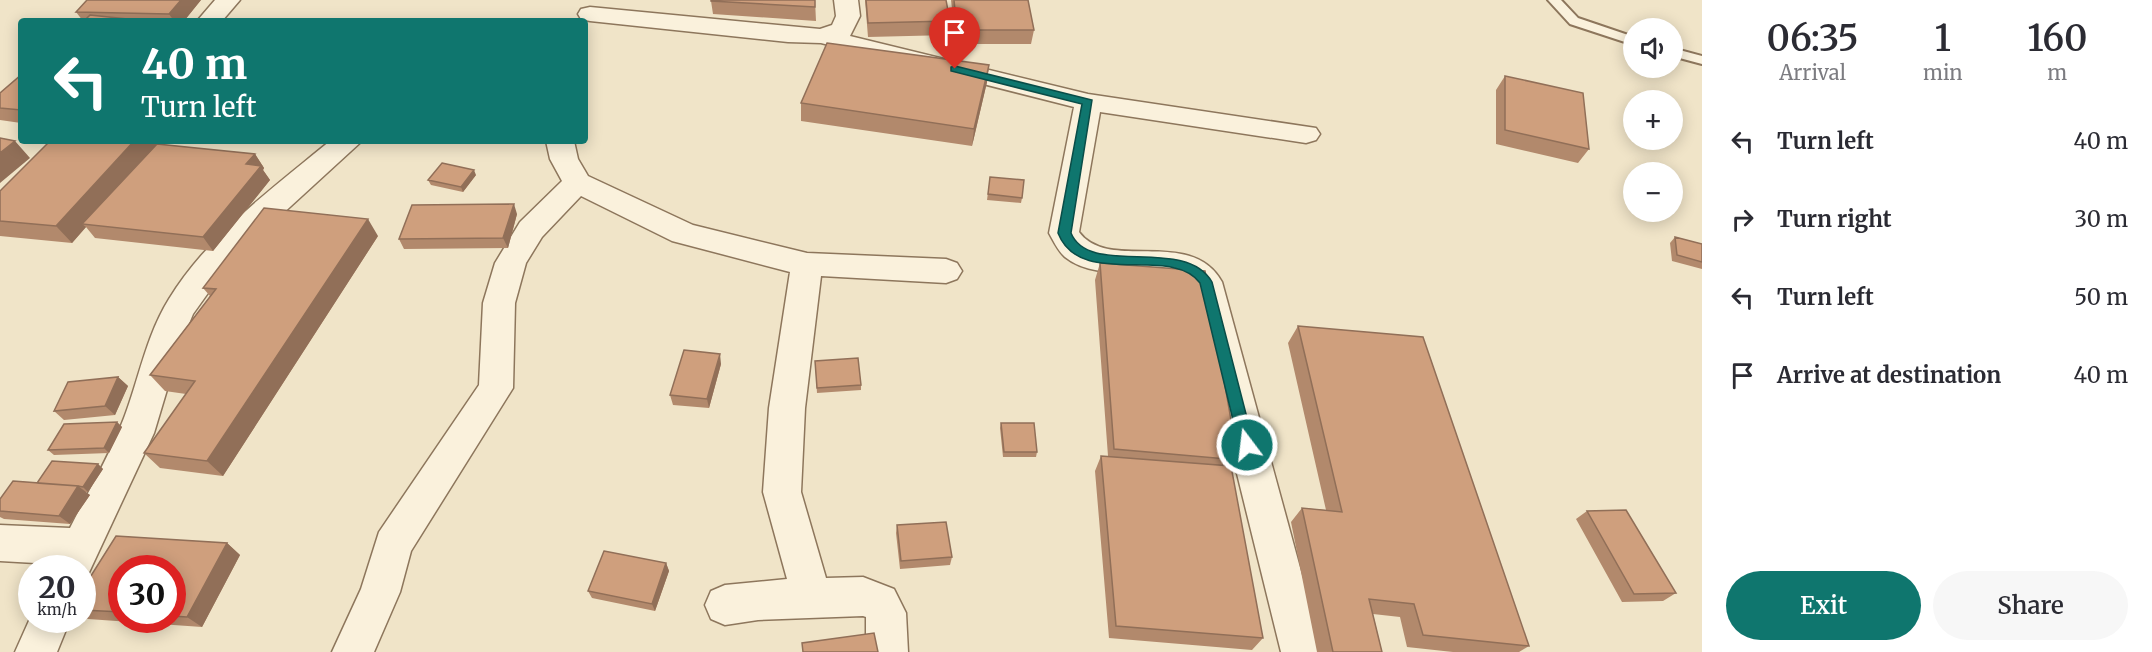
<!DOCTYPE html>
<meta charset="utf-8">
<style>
body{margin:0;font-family:Merriweather,serif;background:#f7f7f7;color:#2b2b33;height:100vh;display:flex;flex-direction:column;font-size:22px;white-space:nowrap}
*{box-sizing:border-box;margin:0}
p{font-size:20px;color:#7c7c81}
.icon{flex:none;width:33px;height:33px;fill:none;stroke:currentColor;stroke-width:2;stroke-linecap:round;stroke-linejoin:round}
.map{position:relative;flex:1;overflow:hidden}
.panel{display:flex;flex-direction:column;background:#fff;width:450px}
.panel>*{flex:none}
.top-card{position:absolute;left:18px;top:18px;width:570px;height:126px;border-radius:6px;box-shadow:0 3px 15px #0003;background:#0f766e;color:#fff;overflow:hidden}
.buttons{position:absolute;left:1623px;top:18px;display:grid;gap:12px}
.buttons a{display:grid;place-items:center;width:60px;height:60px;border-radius:50%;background:#fff;box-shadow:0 3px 15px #0003;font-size:30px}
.speed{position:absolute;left:18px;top:555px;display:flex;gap:12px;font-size:30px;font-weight:700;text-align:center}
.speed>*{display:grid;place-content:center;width:78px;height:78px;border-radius:50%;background:#fff;box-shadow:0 3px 15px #0003;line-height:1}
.speed small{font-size:15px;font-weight:400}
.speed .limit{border:9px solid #d22;background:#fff;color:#111}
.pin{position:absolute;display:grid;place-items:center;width:51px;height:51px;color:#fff;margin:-62px -26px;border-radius:50% 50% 50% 0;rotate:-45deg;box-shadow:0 0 6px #0007}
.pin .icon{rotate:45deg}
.me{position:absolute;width:66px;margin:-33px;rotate:345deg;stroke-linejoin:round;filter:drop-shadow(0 0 4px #0008)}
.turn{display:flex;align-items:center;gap:21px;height:126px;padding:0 24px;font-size:27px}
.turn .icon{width:78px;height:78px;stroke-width:2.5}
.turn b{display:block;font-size:42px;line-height:51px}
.eta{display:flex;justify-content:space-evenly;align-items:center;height:102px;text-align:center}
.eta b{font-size:36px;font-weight:600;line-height:42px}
.cta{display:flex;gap:12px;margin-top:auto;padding:12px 24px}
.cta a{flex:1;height:69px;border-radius:36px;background:#0f766e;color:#fff;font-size:24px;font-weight:600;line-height:69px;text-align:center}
.cta a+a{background:#f7f7f7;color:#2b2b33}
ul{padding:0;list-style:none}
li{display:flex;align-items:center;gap:18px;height:78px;padding:0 24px}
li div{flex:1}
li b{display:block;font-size:22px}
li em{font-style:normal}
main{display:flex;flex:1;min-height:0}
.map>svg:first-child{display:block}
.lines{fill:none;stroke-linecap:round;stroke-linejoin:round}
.lane-casing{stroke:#8d765c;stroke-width:4}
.street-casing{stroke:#8d765c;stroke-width:3}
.lane{fill:#faf1dc;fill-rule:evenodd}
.street{fill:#faf1dc;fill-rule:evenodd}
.wall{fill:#b2896c;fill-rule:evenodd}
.shaded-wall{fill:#916f58}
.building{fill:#cf9f7d;stroke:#916f58;stroke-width:1.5}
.route{fill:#0f766e;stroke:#0a4d48;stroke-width:1.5}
</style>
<main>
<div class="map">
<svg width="1702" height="652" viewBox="0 0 1702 652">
<rect width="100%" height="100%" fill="#f0e4c8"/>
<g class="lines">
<g class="lane-casing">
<path id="lane" d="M1548 0H1561L1578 18 1634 37V45L1570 24Z
M1672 48 1702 56V64L1672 56Z"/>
</g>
<g class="street-casing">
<path id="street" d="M215 0H240L222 21H197Z
M834 0H858L860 16 850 36 1088 94 1316 128 1320 134 1316 140 1306 143 1100 112 1079 232C1109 273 1191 226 1222 282L1323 652H1281L1191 287 1181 278 1172 275C1139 271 1092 279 1065 257 1058 251 1053 240 1049 233L1074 107 821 43 788 42 590 21 581 19 578 14 581 9 590 7 820 29 832 25 836 16Z
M330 141H362L255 239 218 279 193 314 181 343 154 433 85 581 82 582V568H51L53 564 0 561V525L70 528C88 492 109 457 124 418 139 379 146 336 169 299 208 235 273 188 330 141Z
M546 141H574L578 159 588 176 693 225 807 253 946 259 957 263 962 271 957 279 946 283 821 276 805 408 801 492 826 578 863 577 894 589 906 613 908 652H866V617L863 616 758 620 725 625 711 619 705 605 711 591 725 585 787 579 763 492 769 408 790 272 672 241 581 196 542 237 526 263 515 303 513 388 411 551 400 592 374 652H332L361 589 379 532 479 385 483 303 495 263 520 222 562 181 550 159Z
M32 614V620H70L57 652H15Z"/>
</g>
<use href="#lane" class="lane"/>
<use href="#street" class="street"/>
</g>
<path class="wall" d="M87 0H201L184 21H83L76 12Z
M815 0 816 21 713 14 711 1Z
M865 0H946L950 21 949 35 868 37Z
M951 0H1028L1034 30 1031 44H956Z
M989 65 987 82 972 146 801 121V103Z
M21 75V123L0 120V93Z
M1505 76 1589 149 1578 163 1496 144V90Z
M50 141H162L159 144 255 154 264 168 263 170 270 180 213 251 95 238 86 227 72 243 0 236V191Z
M476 175 463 192 431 185 428 180Z
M990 177 1022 198 1021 203 987 200Z
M517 214 508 248 404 249 399 239Z
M378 236 223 476 160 468 144 453 186 394 165 391 150 375 210 296 203 288Z
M1675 237 1702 244V269L1672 261 1670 243Z
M1100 263 1238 460 1231 470 1263 638 1252 650 1109 638 1095 471 1101 456H1108L1095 280Z
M1298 326 1529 646 1519 652H1453L1407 647 1400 617 1373 614 1382 652H1317L1291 522 1302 508 1326 510 1288 343Z
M815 361 861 385V390L817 393Z
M721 364 709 408 673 405 670 395Z
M118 377 128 386 115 415 64 420 54 411Z
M117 422 122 427 109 453 54 455 48 450Z
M1001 423 1037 452 1036 457H1003L1000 428Z
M98 464 103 469 88 492H85L90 495 70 524 4 519 0 517V499L37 483Z
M1587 511 1676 593 1663 601 1622 602 1576 519Z
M897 525 952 557 950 565 900 569 896 533Z
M116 536 227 543 240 555 202 627 88 619 82 616V590ZM122 568H172V620H122Z
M666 563 669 571 655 611 592 598 588 591Z"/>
<path class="shaded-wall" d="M181 0H201L184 21H174L169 14Z
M989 65 987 82 972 146 974 129Z
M15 141 30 158 0 183V153Z
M134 141H162L88 224H82L86 227 72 243 56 226Z
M255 154 264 168 263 170 270 180 213 251 203 237 246 164Z
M474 170 476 175 463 192 461 187Z
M514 204 517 214 508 248 503 238Z
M368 219 378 236 223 476 207 461Z
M720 354 721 364 709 408 707 399Z
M118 377 128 386 115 415 105 406Z
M117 422 122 427 109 453 104 448Z
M98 464 103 469 88 492 83 487Z
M78 486 90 495 70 524 59 516Z
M227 543 240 555 202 627 187 617Z
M666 563 669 571 655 611 652 604Z"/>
<path class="building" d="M87 0H181L169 14 76 12Z
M711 0H815V7L711 1Z
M866 0H946L950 21 868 23Z
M954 0H1028L1034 30H957Z
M90 15 146 21H84Z
M827 43 989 65 974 129 801 103Z
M21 75V110L0 108V93Z
M1505 76 1583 93 1589 149 1505 130Z
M0 138 15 141 0 153Z
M50 141H134L56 226 0 221V191Z
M157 144 255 154 246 164 261 166 203 237 82 224Z
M442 163 474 170 461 187 428 180Z
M990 177 1024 180 1022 198 988 194Z
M514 204 503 238 399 239 412 205Z
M264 208 368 219 207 461 144 453 195 381 150 375 216 289 203 288Z
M1675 237 1702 244V262L1677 255Z
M1100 263 1205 271 1238 460 1114 449Z
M1298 326 1423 337 1529 646 1423 635 1414 604 1369 599 1382 652H1333L1302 508 1342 512Z
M684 350 720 354 707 399 670 395Z
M858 358 861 385 817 388 815 361Z
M118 377 105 406 54 411 68 382Z
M117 422 104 448 48 450 64 424Z
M1001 423H1034L1037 452H1004Z
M1101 456 1231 466 1263 638 1116 626Z
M52 461 98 464 83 487 78 486 37 483Z
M13 481 78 486 59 516 0 511V499Z
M1626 510 1676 593 1634 594 1587 511Z
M946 522 952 557 901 561 897 525Z
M116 536 227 543 187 617 172 616V568H122V612L82 610V590Z
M604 551 666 563 652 604 588 591Z
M874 633 878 652H803L802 643Z"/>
<path class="route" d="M955 66 1092 100 1071 233C1089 278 1185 235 1212 282L1254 445 1252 449 1247 451 1239 445 1200 283C1172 244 1080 290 1058 233L1082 104 951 71V67Z"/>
</svg>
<div class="buttons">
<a><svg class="icon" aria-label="sound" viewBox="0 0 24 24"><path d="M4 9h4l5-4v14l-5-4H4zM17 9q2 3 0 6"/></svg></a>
<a>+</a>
<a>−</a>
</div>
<div class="speed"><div>20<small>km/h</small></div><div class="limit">30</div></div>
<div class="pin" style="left:955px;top:69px;background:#d93025"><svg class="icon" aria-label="arrive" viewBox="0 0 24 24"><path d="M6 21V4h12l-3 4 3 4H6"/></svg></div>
<svg class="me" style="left:1247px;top:445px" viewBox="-20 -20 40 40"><circle r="17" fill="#0f766e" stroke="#fff" stroke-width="3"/><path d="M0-11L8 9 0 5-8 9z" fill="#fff"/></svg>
<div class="top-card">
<div class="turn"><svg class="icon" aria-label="left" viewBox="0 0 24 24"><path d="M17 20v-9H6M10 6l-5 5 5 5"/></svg><div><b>40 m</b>Turn left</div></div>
</div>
</div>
<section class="panel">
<div class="eta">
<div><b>06:35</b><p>Arrival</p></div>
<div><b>1</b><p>min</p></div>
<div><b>160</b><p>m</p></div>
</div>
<ul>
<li><svg class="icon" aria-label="left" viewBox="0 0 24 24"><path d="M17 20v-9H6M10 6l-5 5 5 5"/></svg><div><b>Turn left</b></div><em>40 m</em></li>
<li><svg class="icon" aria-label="right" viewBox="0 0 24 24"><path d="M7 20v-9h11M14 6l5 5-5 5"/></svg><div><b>Turn right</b></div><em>30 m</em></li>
<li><svg class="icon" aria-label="left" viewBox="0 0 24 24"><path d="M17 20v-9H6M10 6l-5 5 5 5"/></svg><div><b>Turn left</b></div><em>50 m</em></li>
<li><svg class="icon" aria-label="arrive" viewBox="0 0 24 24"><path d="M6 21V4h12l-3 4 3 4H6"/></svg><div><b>Arrive at destination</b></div><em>40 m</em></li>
</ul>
<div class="cta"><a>Exit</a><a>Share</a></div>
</section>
</main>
